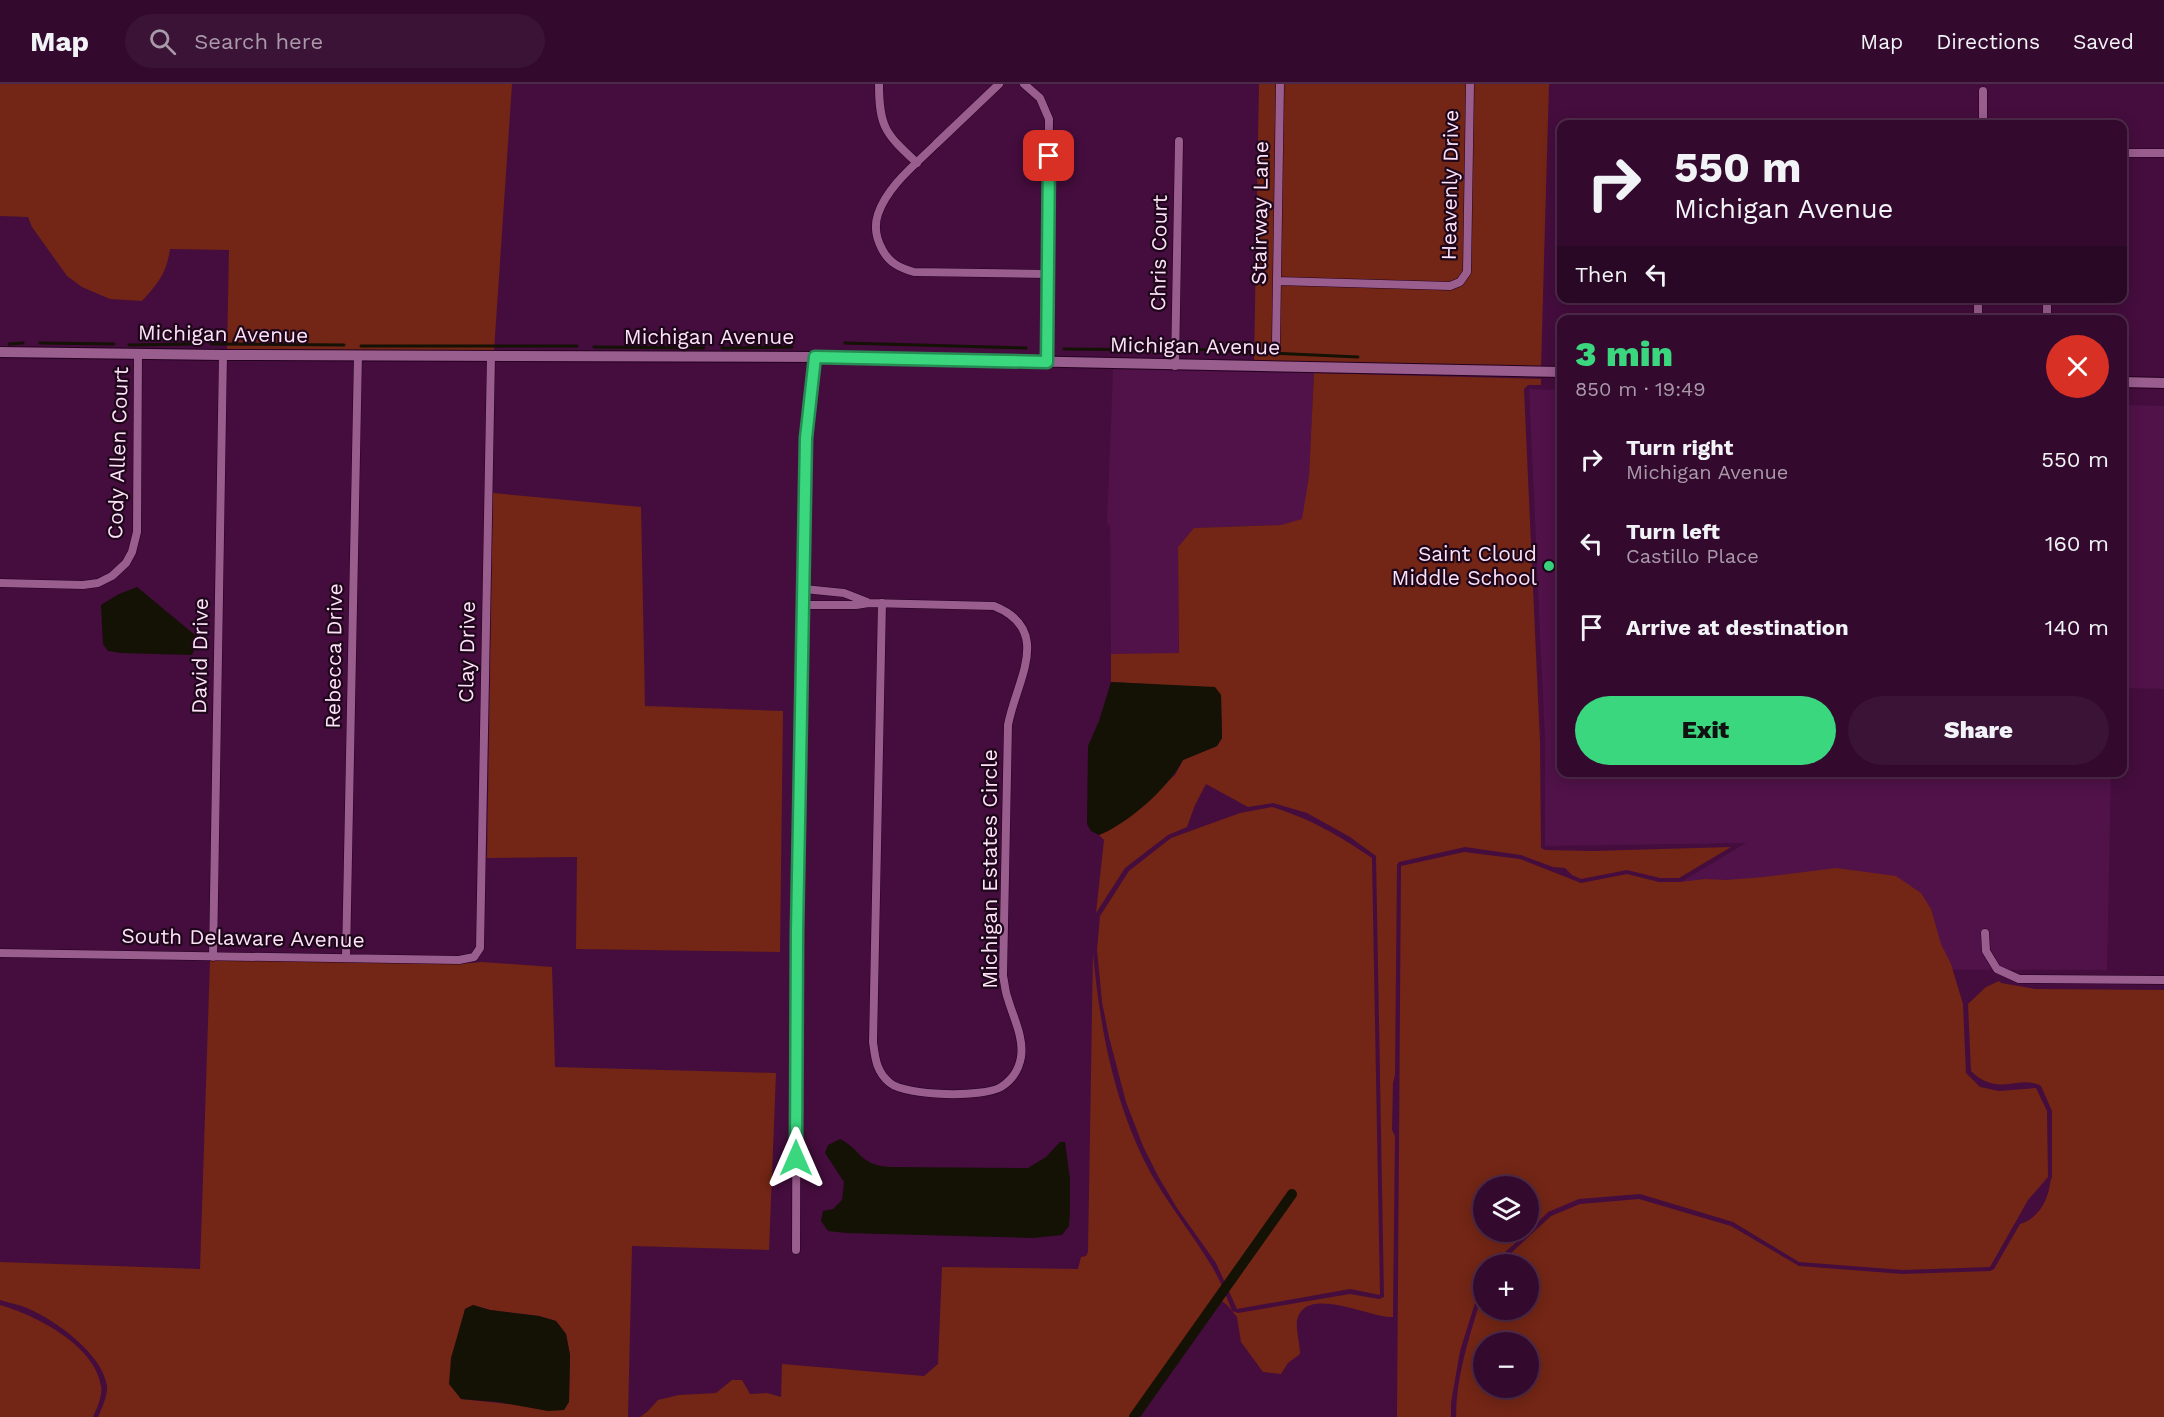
<!DOCTYPE html>
<meta charset="utf-8">
<style>
body{margin:0;font-family:"Work Sans",sans-serif;background:#3b1336;color:#f1f3f6;height:100vh;display:flex;flex-direction:column;font-size:22px;white-space:nowrap}
*{box-sizing:border-box;margin:0}
p{font-size:20px;color:#a99aaa}
.icon{flex:none;width:33px;height:33px;fill:none;stroke:currentColor;stroke-width:2;stroke-linecap:round;stroke-linejoin:round}
.map{position:relative;flex:1;overflow:hidden}
.side{position:absolute;left:1557px;top:231px;width:570px;height:462px;display:flex;flex-direction:column;background:#330a2e;border-radius:12px;box-shadow:0 3px 15px #0003,0 0 0 2px #4e2b4a}
.side>*{flex:none}
.guide{position:absolute;left:1557px;top:36px;width:570px;height:183px;border-radius:12px;box-shadow:0 3px 15px #0003,0 0 0 2px #4e2b4a;background:#330a2e;color:#f1f3f6;overflow:hidden}
.controls{position:absolute;left:1473px;top:1092px;display:grid;gap:12px}
.controls a{display:grid;place-items:center;width:66px;height:66px;border-radius:50%;background:#330a2e;box-shadow:0 3px 15px #0003,0 0 0 2px #4e2b4a;font-size:30px}
.pin{position:absolute;display:grid;place-items:center;width:51px;height:51px;color:#fff;margin:-26px;border-radius:12px;box-shadow:0 3px 9px #0006}
.me{position:absolute;width:66px;margin:-33px;rotate:0deg;stroke-linejoin:round;filter:drop-shadow(0 0 4px #0008)}
.turn{display:flex;align-items:center;gap:21px;height:126px;padding:0 18px;font-size:27px}
.turn .icon{width:78px;height:78px;stroke-width:2.5}
.turn b{display:block;font-size:42px;line-height:51px}
.then{display:flex;align-items:center;height:57px;padding:0 18px;background:#0003;gap:12px;font-size:22px}
.round{display:grid;place-items:center;flex:none;width:63px;height:63px;border-radius:32px;background:#3b1336}
.overview{display:flex;align-items:center;justify-content:space-between;height:102px;padding:0 18px}
h1{font-size:36px;font-weight:800;line-height:45px;color:#3ad77f}
.action{display:flex;gap:12px;margin-top:auto;padding:12px 18px}
.action a{flex:1;height:69px;border-radius:36px;background:#3ad77f;color:#111;font-size:24px;font-weight:800;line-height:69px;text-align:center}
.action a+a{background:#3b1336;color:#f1f3f6}
ul{padding:0;list-style:none}
li{display:flex;align-items:center;gap:18px;height:84px;padding:0 18px}
li div{flex:1}
li b{display:block;font-size:22px}
li em{font-style:normal}
header{display:flex;align-items:center;gap:36px;box-sizing:border-box;height:84px;padding:0 30px;background:#330a2e;border-bottom:2px solid #4e2b4a}
header strong{font-size:28px}
nav{display:flex;gap:33px;margin-inline-start:auto;font-size:21px}
.search{width:420px;height:54px;background:#3b1336;display:flex;align-items:center;gap:15px;box-sizing:border-box;padding:0 21px;border-radius:33px;color:#a99aaa;font-size:22px}
.map>svg:first-child{display:block}
.built{fill:#501248}
.green{fill:#732615;fill-rule:evenodd}
.water{fill:#141105}
.lines{fill:none;stroke-linecap:round;stroke-linejoin:round}
.stream{stroke:#141105;stroke-width:3}
.canal{stroke:#141105;stroke-width:10}
.street-casing{stroke:#240020;stroke-width:9}
.secondary-casing{stroke:#240020;stroke-width:12}
.street{stroke:#995d8e;stroke-width:8}
.secondary{stroke:#995d8e;stroke-width:10}
.route-casing{stroke:#268c53;stroke-width:15}
.route{stroke:#3ad77f;stroke-width:10}
.poi-dot{fill:#3ad77f;stroke:#1e071b;stroke-width:2}
.labels{text-anchor:middle;stroke-width:4.5;stroke-linejoin:round;paint-order:stroke}
.street-label{font-size:21px;fill:#fde1f6;stroke:#1e071b}
.poi-label{font-size:21px;fill:#fde1f6;stroke:#1e071b;text-anchor:end}
</style>
<header>
<strong>Map</strong>
<div class="search"><svg class="icon" aria-label="search" viewBox="0 0 24 24"><circle cx="10" cy="10" r="6"/><path d="M15 15l6 6"/></svg>Search here</div>
<nav><a>Map</a><a>Directions</a><a>Saved</a></nav>
</header>
<div class="map">
<svg width="2164" height="1333" viewBox="0 0 2164 1333">
<rect width="100%" height="100%" fill="#440d3d"/>
<path class="built" d="M1113 285 1314 289 1309 392 1303 435 1281 441 1195 444 1178 463 1179 570H1111L1110 443 1107 439Z
M1529 305 1561 306 1562 688 2111 689 2107 886 1536 885 1746 759 1545 762V658Z
M2123 321 2164 322V605L2123 604Z"/>
<path class="green" d="M0 0H512L494 267 227 266 229 166 170 165C167 188 158 200 142 217L110 215 82 203 67 192 32 143 28 133 0 132Z
M1259 0H1549L1541 283 1254 278Z
M1314 289 1541 295V301H1528L1524 305 1540 658 1541 764 1545 766 1592 767 1731 763 1679 794H1660L1627 786 1581 795 1572 791 1565 784 1553 783 1521 771 1465 763 1399 778 1397 781 1395 991 1393 999 1392 1046 1395 1052 1393 1233C1372 1235 1304 1199 1297 1237 1296 1247 1300 1260 1300 1270L1288 1279 1281 1290 1263 1288 1241 1258 1237 1233 1227 1221 1218 1214 1130 1333H640L647 1328 658 1316 679 1311 716 1309 732 1296H742L750 1310 767 1309 781 1313 782 1280 924 1292 938 1280 942 1183 1078 1185 1081 1173 1086 1172 1088 1168 1093 869C1100 946 1115 1025 1153 1093 1171 1124 1193 1151 1211 1181 1220 1195 1226 1211 1232 1227L1238 1229 1350 1210 1379 1215 1384 1213 1376 772 1350 753 1307 729 1273 719 1248 723 1206 700 1195 721 1187 743 1168 751 1125 784 1096 829 1104 756 1099 751 1108 747 1175 691 1183 676 1217 662 1222 654 1221 611 1215 604 1111 598V570L1179 569 1178 463 1194 444 1281 441 1302 435 1309 392Z
M493 409 641 423 645 622 783 627 780 868 576 865 577 773 487 774Z
M1272 723C1311 735 1338 751 1372 774L1380 1211 1350 1205 1237 1225 1216 1179 1177 1124 1158 1092 1143 1062 1126 1018 1109 953 1102 918 1097 866 1100 832 1129 787 1171 754 1240 729Z
M1464 768 1520 775 1581 799 1627 790 1659 798H1680L1705 795 1726 796 1764 793 1836 784 1896 792 1921 809 1931 825 1941 860 1951 880 1963 920 1966 989 1980 1003 1999 1007 2036 1004 2047 1027 2048 1093 2028 1116 1990 1183 1903 1186 1799 1178 1733 1138 1640 1110 1579 1115 1548 1128 1529 1147 1528 1102H1484V1148H1528L1505 1168 1498 1180H1484L1483 1205 1475 1219 1460 1267 1451 1319V1333H1397L1401 782Z
M210 876 459 880 482 878 552 883 555 983 776 989 769 1166 632 1162 628 1333H98C102 1324 108 1311 107 1302 102 1269 55 1236 27 1224 18 1220 9 1219 0 1216V1178L200 1185ZM473 1221 490 1226 539 1232 556 1237 566 1250 570 1271 569 1317 564 1326 461 1315V1246L465 1225Z
M1999 897 2001 899 2035 905 2164 906V1333H1456C1456 1294 1468 1257 1479 1221L1483 1214 1484 1226H1528V1180H1503L1509 1171 1551 1132 1580 1120 1639 1115 1731 1142 1799 1182 1903 1190 1990 1187 1994 1185 2020 1140C2033 1136 2043 1125 2047 1112 2050 1105 2049 1100 2052 1093V1027L2041 1002C2021 990 1998 1014 1971 987L1968 920 1986 903ZM1528 1258V1304H1484V1258Z
M0 1221C35 1231 95 1261 101 1302 103 1311 97 1324 93 1333H0Z"/>
<path class="water" d="M137 503 195 551 196 562 192 571 121 569 108 567 103 560 101 521 119 510Z
M1111 598 1215 603 1221 611 1222 654 1217 662 1183 676C1168 704 1129 739 1099 751L1091 747 1087 740 1088 662 1099 637Z
M840 1055C862 1066 858 1080 889 1083L1028 1084 1046 1073 1060 1058H1065L1070 1095V1127L1069 1142 1062 1151 1033 1154 847 1149 828 1147 821 1137 823 1127 833 1125 842 1116 844 1098 825 1069 828 1061Z
M473 1221 490 1226 539 1232 556 1237 566 1250 570 1271 569 1318 564 1326 548 1327 498 1318 461 1315 449 1300 451 1274 465 1225Z"/>
<g class="lines">
<path class="stream" d="M40 259 114 260
M845 259 1026 264
M9 260 23 259
M211 260 344 261
M129 261 195 260
M361 262H577
M594 263 704 264
M722 264 792 263
M1064 265 1166 266
M1187 265 1358 273"/>
<path class="canal" d="M1134 1333 1292 1110"/>
<g class="street-casing">
<path id="street" d="M879 0C879 44 886 50 917 79
M999 0C978 20 957 40 936 60 916 80 888 101 878 130 874 142 876 154 882 165 889 179 900 184 914 188L1047 190
M1024 0 1040 14 1049 35 1047 278
M1983 40V7
M2122 69H2164
M1277 197 1450 202 1460 198 1467 188 1470 0
M1978 236V214
M2047 236V214
M1276 259 1280 0
M1175 282 1179 57
M0 499 83 501 98 499 112 492 126 479 132 468 137 448 138 269
M804 505 844 509 867 518
M803 521H856L869 519 994 522C1054 546 1016 597 1008 641L1003 892C1005 900 1005 908 1008 915 1013 933 1024 953 1021 973 1019 985 1012 996 1001 1003 983 1014 906 1012 890 999 876 988 875 973 873 958L882 519
M1985 849 1986 867 1997 885 2019 895 2164 896
M0 869 459 876 474 873 480 864 491 272
M213 873 223 271
M346 873 358 271
M796 1166 797 848 806 354 815 273"/>
</g>
<g class="secondary-casing">
<path id="secondary" d="M0 268 223 271 815 273 1562 288
M2122 298 2164 299"/>
</g>
<use href="#street" class="street"/>
<use href="#secondary" class="secondary"/>
</g>
<g class="lines">
<g class="route-casing">
<path id="route" d="M796 1074 797 848 806 354 815 273 1047 278 1049 72"/>
</g>
<use href="#route" class="route"/>
</g>
<circle class="poi-dot" cx="1549" cy="482" r="6"/>
<g class="labels">
<g class="street-label">
<text transform="translate(1450 101) rotate(-89)" y="7">Heavenly Drive</text>
<text transform="translate(1260 129) rotate(-89)" y="7">Stairway Lane</text>
<text transform="translate(1159 169) rotate(-89)" y="7">Chris Court</text>
<text transform="translate(223 250) rotate(1)" y="7">Michigan Avenue</text>
<text x="709" y="260">Michigan Avenue</text>
<text transform="translate(1195 262) rotate(1)" y="7">Michigan Avenue</text>
<text transform="translate(118 369) rotate(-88)" y="7">Cody Allen Court</text>
<text transform="translate(467 568) rotate(-89)" y="7">Clay Drive</text>
<text transform="translate(200 572) rotate(-89)" y="7">David Drive</text>
<text transform="translate(334 572) rotate(-89)" y="7">Rebecca Drive</text>
<text transform="translate(990 785) rotate(-90)" y="7">Michigan Estates Circle</text>
<text transform="translate(243 854) rotate(1)" y="7">South Delaware Avenue</text>
</g>
<g class="poi-label">
<text x="1537" y="477">Saint Cloud<tspan x="1537" dy="24">Middle School</tspan></text>
</g>
</g>
</svg>
<div class="controls">
<a><svg class="icon" aria-label="layers" viewBox="0 0 24 24"><path d="M12 4l9 5-9 5-9-5zM3 14l9 5 9-5"/></svg></a>
<a>+</a>
<a>−</a>
</div>
<div class="pin" style="left:1049px;top:72px;background:#d93025"><svg class="icon" aria-label="arrive" viewBox="0 0 24 24"><path d="M6 21V4h12l-3 4 3 4H6"/></svg></div>
<svg class="me" style="left:796px;top:1074px" viewBox="-20 -20 40 40"><path d="M0-17L14 15 0 8-14 15z" fill="#3ad77f" stroke="#fff" stroke-width="4"/></svg>
<div class="guide">
<div class="turn"><svg class="icon" aria-label="right" viewBox="0 0 24 24"><path d="M7 20v-9h11M14 6l5 5-5 5"/></svg><div><b>550 m</b>Michigan Avenue</div></div>
<div class="then">Then<svg class="icon" aria-label="left" viewBox="0 0 24 24"><path d="M17 20v-9H6M10 6l-5 5 5 5"/></svg></div>
</div>
<section class="side">
<div class="overview"><div><h1>3 min</h1><p>850 m · 19:49</p></div><a class="round" style="background:#d93025;color:#fff"><svg class="icon" aria-label="close" viewBox="0 0 24 24"><path d="M6 6l12 12M18 6L6 18"/></svg></a></div>
<ul>
<li><svg class="icon" aria-label="right" viewBox="0 0 24 24"><path d="M7 20v-9h11M14 6l5 5-5 5"/></svg><div><b>Turn right</b><p>Michigan Avenue</p></div><em>550 m</em></li>
<li><svg class="icon" aria-label="left" viewBox="0 0 24 24"><path d="M17 20v-9H6M10 6l-5 5 5 5"/></svg><div><b>Turn left</b><p>Castillo Place</p></div><em>160 m</em></li>
<li><svg class="icon" aria-label="arrive" viewBox="0 0 24 24"><path d="M6 21V4h12l-3 4 3 4H6"/></svg><div><b>Arrive at destination</b></div><em>140 m</em></li>
</ul>
<div class="action"><a>Exit</a><a>Share</a></div>
</section>
</div>
